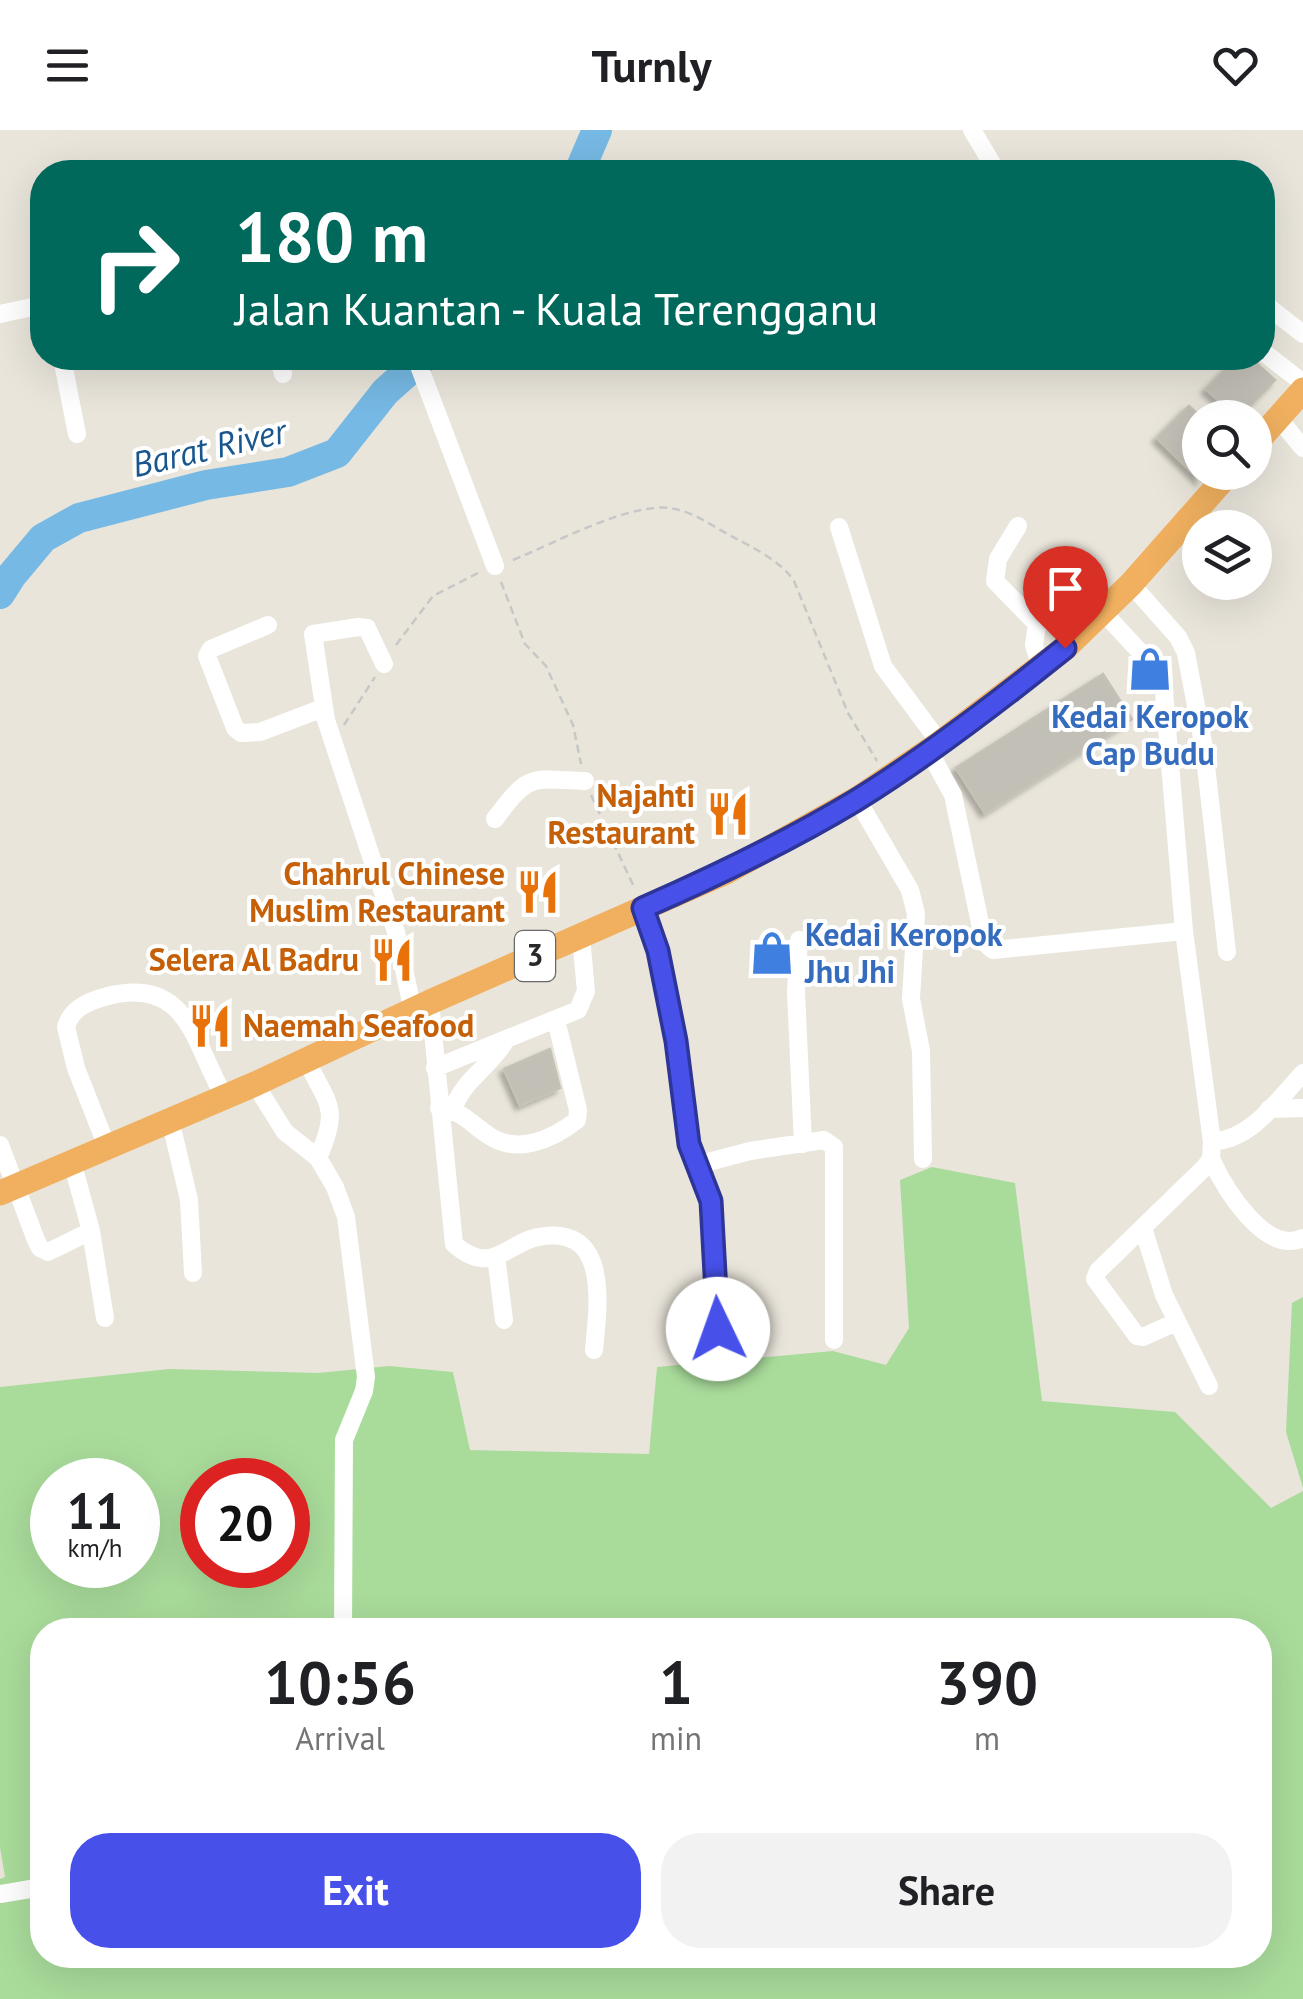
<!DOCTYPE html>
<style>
body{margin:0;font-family:"PT Sans",sans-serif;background:#f2f2f2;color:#202124;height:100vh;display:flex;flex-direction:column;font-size:38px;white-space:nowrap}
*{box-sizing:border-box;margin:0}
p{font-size:32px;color:#757577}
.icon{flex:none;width:55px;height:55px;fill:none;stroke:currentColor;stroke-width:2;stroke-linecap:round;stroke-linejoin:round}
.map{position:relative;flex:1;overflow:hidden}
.drawer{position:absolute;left:30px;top:1488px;width:1242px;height:350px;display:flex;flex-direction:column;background:#fff;border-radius:40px;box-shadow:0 10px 40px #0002}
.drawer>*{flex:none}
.hud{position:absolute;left:30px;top:30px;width:1245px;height:210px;border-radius:40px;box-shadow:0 10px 40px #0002;background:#00695c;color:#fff;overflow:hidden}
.tools{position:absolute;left:1182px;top:270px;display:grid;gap:20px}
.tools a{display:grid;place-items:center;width:90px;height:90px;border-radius:50%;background:#fff;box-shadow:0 10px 40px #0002;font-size:50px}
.speed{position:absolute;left:30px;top:1328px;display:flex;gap:20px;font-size:50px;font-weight:700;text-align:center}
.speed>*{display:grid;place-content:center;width:130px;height:130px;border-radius:50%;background:#fff;box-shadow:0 10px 40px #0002;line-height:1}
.speed small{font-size:25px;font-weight:400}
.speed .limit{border:15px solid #d22;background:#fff;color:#111}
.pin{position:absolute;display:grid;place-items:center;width:85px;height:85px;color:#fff;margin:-102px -42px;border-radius:50% 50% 50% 0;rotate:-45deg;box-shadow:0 0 10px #0007}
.pin .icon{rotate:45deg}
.me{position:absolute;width:110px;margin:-55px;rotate:357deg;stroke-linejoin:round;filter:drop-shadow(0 0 8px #0008)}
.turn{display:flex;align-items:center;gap:35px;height:210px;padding:0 40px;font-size:45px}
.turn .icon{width:130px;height:130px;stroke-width:2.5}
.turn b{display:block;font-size:70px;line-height:85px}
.eta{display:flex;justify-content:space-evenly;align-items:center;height:170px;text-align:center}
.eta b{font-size:60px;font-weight:600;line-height:70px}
.cta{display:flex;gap:20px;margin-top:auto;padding:20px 40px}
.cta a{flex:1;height:115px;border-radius:40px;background:#4751ea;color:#fff;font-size:40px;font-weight:600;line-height:115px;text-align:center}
.cta a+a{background:#f2f2f2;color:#202124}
header{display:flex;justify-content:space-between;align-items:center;height:130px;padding:0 40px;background:#fff;font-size:45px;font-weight:600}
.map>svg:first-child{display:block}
.green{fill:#a9dc9b;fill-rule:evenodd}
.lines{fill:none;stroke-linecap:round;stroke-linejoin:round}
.river{stroke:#76b9e4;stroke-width:30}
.building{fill:#c2bfb7;stroke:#c4c1b5;stroke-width:2.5;filter:url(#shadow)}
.path{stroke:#c7c7c7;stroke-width:2.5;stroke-dasharray:8 5;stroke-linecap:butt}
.minor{stroke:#fff;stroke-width:18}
.highway{stroke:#f0b05f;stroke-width:25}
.route-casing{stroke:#2e3598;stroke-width:25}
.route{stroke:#4751ea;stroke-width:18}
.labels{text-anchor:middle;stroke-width:8;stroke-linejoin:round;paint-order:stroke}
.shield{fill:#fff;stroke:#686868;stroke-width:2.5}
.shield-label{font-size:30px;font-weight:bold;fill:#282828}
.shop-label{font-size:32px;font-weight:bold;fill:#366cbe;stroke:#fff}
.food-label{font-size:32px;font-weight:bold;fill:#c56008;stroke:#fff;text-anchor:end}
.water-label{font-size:35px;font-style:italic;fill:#18568d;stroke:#fff}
</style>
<header><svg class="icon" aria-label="menu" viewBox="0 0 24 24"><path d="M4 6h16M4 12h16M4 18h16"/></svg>Turnly<svg class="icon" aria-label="heart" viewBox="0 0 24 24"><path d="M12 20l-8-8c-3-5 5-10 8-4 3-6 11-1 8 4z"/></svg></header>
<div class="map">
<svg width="1303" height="1869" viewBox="0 0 1303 1869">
<defs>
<filter id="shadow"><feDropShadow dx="-4.5" dy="4.5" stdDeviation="2.5" flood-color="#0004"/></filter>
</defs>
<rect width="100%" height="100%" fill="#e9e5db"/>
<path class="green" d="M932 1037 1015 1053 1042 1271 1175 1282 1271 1378 1303 1361V1869H0V1749L5 1747 0 1717V1257L169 1239 318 1243 389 1236 453 1242 470 1320 649 1324 657 1237 833 1221 886 1235 909 1198 900 1050ZM52 1350H138V1435H52ZM202 1350H288V1435H202ZM42 1500H1260V1825H42Z
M1303 1167V1358L1286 1302 1292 1173Z"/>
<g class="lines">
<path class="river" d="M579 42 597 0
M0 464 12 445 43 408 79 388 206 355 288 342 337 323 385 262 423 228"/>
</g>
<path class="building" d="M1237 228H1251L1275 250 1238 288 1206 259Z
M1189 276 1200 286V350L1157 308Z
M1103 544 1132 589 985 683 956 638Z
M550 919 560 958 520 975 504 939Z"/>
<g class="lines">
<path class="path" d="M513 430C553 414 635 369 675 379 695 383 714 397 731 406 752 417 781 431 794 451L848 583 877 631
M501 452 525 514 546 536 573 595 581 634
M396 515 433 466 478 443
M344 595 375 547
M591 665 634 757"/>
<path class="minor" d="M972 0 997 42
M1262 172 1303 204
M0 184 42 175
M1262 221 1303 253
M62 228 77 304
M279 228 283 244
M416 228 495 436
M1278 288 1303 318
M1018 396 998 429 995 451 1037 494 1077 479 1094 490
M839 397 883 536 940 613
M1131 454 1178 507 1186 523 1204 618 1227 822
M1103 482 1155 538 1164 562 1184 801 1212 1012 1211 1029 1205 1037 1098 1141 1095 1149 1137 1206 1143 1207 1176 1192
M1037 494 1034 515 1041 537
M268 495 211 519 207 526 235 598 241 603 260 602 323 578
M384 534 367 498 358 497 313 504 326 590 396 802 413 881
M929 621 953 665 984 812 993 820 1184 801
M857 669 910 760 916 784 911 869 921 921 923 1029
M495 689C530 642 530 649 585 651
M643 778 657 821 676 911 689 1014 711 1071 718 1199
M799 810 796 862 803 1014
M430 872 454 1114C463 1122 475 1130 489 1128 506 1125 520 1110 538 1107 611 1093 598 1177 594 1220
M306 930C329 976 340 978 318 1028
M435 938 578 880 586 861 581 807
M255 954 285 1002 318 1028 335 1057 346 1087 366 1247 364 1261 344 1310 343 1500
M439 978C461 980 470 993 488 1005 516 1025 552 1010 577 990L578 980 556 890
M453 979C464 949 490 937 506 910
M1269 979 1303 978
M170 989 189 1070 193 1143
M1212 1012C1252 1009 1277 971 1303 943
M0 1015 36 1110 40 1118 48 1122 91 1101 72 1032
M107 1017 76 938 66 897C71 878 89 871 108 866 189 846 194 915 224 966
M1211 1029C1224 1057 1265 1126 1303 1108
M697 1035 750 1021 824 1010 834 1017V1210
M1143 1098 1164 1165 1209 1256
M91 1101 105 1188
M496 1126 504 1190
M0 1764 42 1757"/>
<path class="highway" d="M1255 314 1303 260
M0 1063 255 954 430 872 726 742 857 669 940 613 1065 518 1131 454 1230 342"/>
</g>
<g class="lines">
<g class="route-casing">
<path id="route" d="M718 1199 711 1071 689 1014 676 911 658 821 643 778C716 746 787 712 855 671 928 626 998 572 1065 518"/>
</g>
<use href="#route" class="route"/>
</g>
<defs>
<g id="shop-bare" transform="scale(3.45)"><path d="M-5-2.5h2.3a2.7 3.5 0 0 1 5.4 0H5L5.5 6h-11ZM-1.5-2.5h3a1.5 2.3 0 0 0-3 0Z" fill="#3f7fe0" stroke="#fff" stroke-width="2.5" paint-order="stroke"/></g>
<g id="restaurant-bare" transform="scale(3.45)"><path d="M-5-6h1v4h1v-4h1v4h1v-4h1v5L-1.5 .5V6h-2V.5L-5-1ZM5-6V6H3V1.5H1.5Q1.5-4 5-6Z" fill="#e8710a" stroke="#fff" stroke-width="2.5" paint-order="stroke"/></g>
</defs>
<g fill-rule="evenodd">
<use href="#shop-bare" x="1150" y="539"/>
<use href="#restaurant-bare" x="728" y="684"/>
<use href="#restaurant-bare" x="538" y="762"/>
<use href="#shop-bare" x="772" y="823"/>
<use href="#restaurant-bare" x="392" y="830"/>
<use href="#restaurant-bare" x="210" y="896"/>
</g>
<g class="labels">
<rect class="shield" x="515" y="801" width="40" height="50" rx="8"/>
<g class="shield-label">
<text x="535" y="836">3</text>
</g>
<g class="shop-label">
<text x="1150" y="598">Kedai Keropok<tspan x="1150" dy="37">Cap Budu</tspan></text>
<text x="805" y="816" text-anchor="start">Kedai Keropok<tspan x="805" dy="37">Jhu Jhi</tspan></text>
</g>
<g class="food-label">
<text x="695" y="677">Najahti<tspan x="695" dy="37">Restaurant</tspan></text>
<text x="505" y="755">Chahrul Chinese<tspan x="505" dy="37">Muslim Restaurant</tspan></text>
<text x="359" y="841">Selera Al Badru</text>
<text x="243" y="907" text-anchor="start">Naemah Seafood</text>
</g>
<g class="water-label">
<text transform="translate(209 318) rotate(-13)" y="12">Barat River</text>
</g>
</g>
</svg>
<div class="tools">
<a><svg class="icon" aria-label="search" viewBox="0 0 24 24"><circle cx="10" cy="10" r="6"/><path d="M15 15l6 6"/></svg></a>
<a><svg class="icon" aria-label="layers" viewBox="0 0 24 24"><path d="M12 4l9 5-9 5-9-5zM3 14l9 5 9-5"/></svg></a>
</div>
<div class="speed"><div>11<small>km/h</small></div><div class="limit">20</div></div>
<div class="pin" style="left:1065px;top:518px;background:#d93025"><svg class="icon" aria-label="arrive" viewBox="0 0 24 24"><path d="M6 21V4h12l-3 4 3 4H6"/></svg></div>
<svg class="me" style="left:718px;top:1199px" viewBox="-20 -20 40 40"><circle r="19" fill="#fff"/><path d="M0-13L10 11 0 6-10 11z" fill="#4751ea"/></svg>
<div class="hud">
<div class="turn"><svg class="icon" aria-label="right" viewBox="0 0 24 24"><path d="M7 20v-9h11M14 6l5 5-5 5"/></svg><div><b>180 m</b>Jalan Kuantan - Kuala Terengganu</div></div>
</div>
<section class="drawer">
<div class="eta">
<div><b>10:56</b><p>Arrival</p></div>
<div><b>1</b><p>min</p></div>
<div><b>390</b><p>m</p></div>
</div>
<div class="cta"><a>Exit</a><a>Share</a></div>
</section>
</div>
